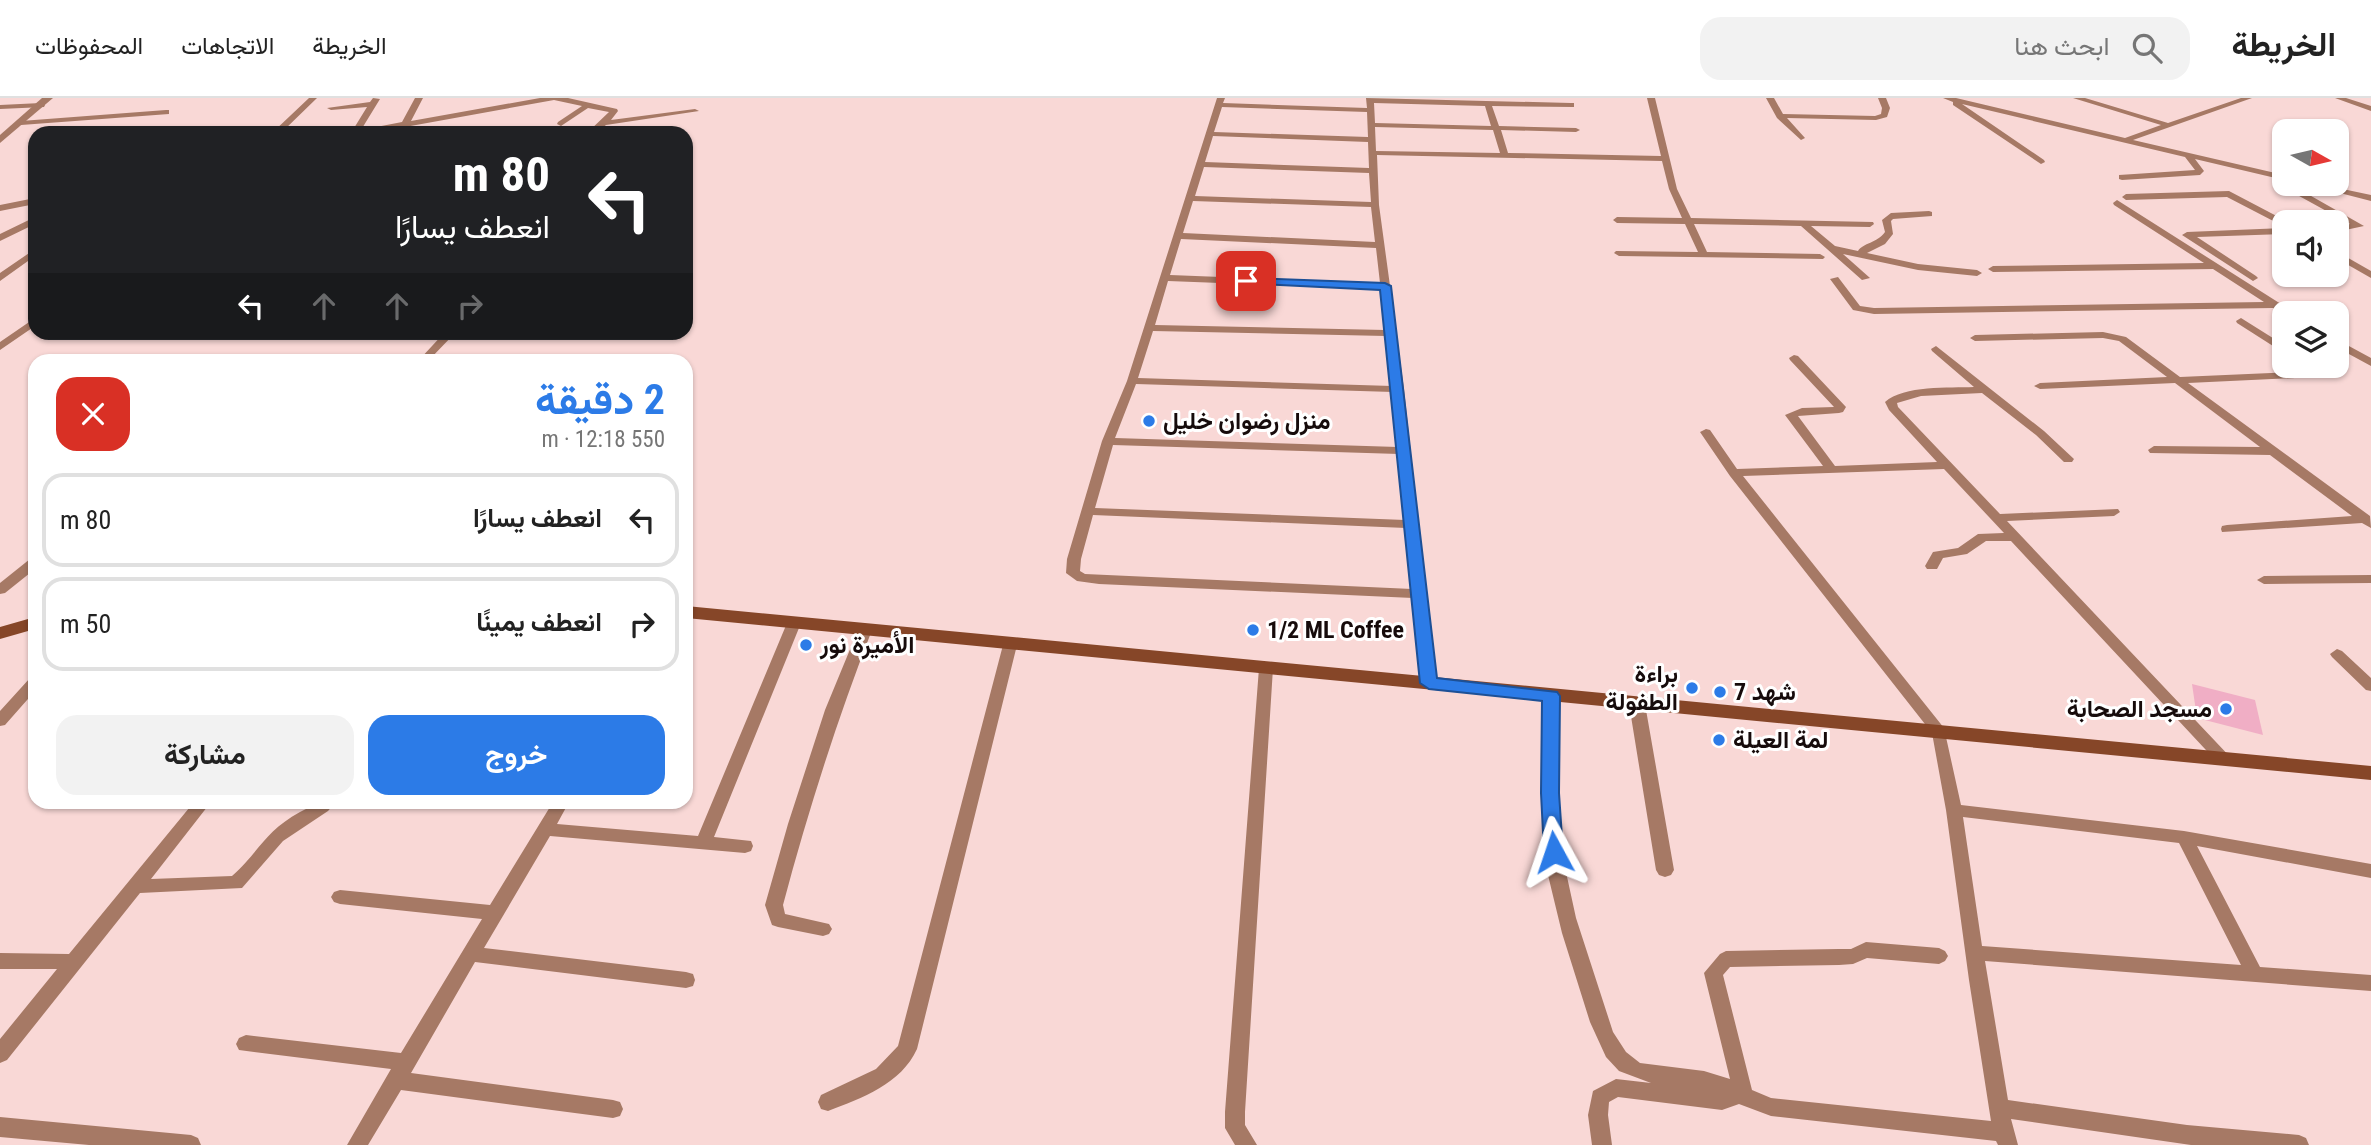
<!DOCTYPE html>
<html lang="ar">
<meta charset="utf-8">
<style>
body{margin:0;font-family:"Roboto Condensed",Vazirmatn,sans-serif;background:#f2f2f2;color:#222;direction:rtl;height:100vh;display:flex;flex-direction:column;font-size:26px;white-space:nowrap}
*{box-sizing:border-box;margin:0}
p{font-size:23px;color:#767676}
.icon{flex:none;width:38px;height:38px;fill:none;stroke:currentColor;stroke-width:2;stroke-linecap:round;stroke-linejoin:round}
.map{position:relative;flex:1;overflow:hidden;direction:ltr}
.side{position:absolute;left:28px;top:256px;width:665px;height:455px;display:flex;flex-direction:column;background:#fff;border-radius:21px;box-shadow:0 2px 5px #0004;direction:rtl}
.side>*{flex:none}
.top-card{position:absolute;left:28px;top:28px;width:665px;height:214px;border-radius:21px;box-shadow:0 2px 5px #0004;direction:rtl;background:#202124;color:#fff;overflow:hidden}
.needle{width:46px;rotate:98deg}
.buttons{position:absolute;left:2272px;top:21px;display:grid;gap:14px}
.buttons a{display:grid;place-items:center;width:77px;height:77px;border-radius:14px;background:#fff;box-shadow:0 2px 5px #0004;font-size:35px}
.pin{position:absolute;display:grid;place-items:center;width:60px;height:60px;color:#fff;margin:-30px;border-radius:14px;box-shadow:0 4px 10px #0006}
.me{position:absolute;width:77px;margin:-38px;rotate:355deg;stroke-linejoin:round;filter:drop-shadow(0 0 5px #0008)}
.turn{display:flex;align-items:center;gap:24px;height:147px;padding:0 28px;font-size:32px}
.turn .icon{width:91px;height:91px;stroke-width:2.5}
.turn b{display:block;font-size:49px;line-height:60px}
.lanes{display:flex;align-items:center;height:66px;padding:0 28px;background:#0003;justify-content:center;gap:35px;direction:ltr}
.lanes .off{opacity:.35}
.round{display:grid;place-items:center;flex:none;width:74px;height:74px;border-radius:21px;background:#f2f2f2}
.headline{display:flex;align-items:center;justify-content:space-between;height:119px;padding:0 28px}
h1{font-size:42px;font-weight:700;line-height:52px;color:#2c7be7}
.primary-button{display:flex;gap:14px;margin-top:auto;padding:14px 28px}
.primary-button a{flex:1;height:80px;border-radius:21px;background:#2c7be7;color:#fff;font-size:28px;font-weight:700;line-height:80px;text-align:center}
.primary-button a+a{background:#f2f2f2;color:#222}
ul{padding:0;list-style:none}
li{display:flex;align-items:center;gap:21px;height:94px;margin:0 14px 10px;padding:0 14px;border:4px solid #e0e0e0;border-radius:21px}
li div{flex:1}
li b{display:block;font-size:26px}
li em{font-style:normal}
header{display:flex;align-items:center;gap:42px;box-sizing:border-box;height:98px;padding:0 35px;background:#fff;border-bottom:2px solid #e0e0e0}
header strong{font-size:33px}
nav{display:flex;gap:38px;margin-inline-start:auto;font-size:24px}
.search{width:490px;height:63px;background:#f2f2f2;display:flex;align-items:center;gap:18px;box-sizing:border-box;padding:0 24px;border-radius:21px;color:#767676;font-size:26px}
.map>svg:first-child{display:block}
.building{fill:#f0aec5}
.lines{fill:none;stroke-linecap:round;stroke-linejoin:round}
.minor{fill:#a67965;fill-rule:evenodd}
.tertiary{fill:#a67965;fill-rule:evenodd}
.secondary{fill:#864628;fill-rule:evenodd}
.route{fill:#2c7be7;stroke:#1d5096;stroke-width:2}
.poi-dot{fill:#2c7be7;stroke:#fff;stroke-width:2.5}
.labels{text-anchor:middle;stroke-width:6;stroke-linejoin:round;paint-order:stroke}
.poi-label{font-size:24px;font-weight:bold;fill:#160b0b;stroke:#fff;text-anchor:start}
</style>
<header>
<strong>الخريطة</strong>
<div class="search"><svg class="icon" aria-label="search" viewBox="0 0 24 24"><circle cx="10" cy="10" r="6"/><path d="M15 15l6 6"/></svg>ابحث هنا</div>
<nav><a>الخريطة</a><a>الاتجاهات</a><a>المحفوظات</a></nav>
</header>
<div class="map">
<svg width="2371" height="1047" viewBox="0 0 2371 1047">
<rect width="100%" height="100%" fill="#f9d8d6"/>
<path class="building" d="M2192 586 2255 602 2263 637 2197 620Z"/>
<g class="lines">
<path class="minor" d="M309 0H317L281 35H272Z
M373 0 380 1 361 32 402 24 415 0H423L411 23 540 0H568L617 11 618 13 611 22 695 11 699 13 606 27 596 35H587L609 14 588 10 561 28 557 26 558 24 582 8 554 2 405 29 369 35H351L367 9 331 12 327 10 370 4Z
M1217 0H1225L1223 5 1367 10 1366 0 1571 5H1574V9L1492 8 1499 28 1576 30 1580 32 1576 34 1501 32 1508 55 1661 58 1647 0H1655L1677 91 1691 120 1873 124 1874 126 1870 129 1811 128 1835 148 1858 153C1863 145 1877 145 1885 134L1882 122 1891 115 1929 113 1932 114V118L1893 121 1891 123 1893 136 1885 146 1867 155 1918 166 1977 172 1982 175 1977 178 1918 172 1843 156 1870 180 1862 182 1801 128 1694 126 1707 154 1820 156 1825 159 1823 161 1619 158 1614 155 1616 153 1698 154 1685 126 1617 125 1613 122 1617 119 1682 120 1669 91 1662 63 1377 57 1379 107 1404 291 1436 585 1429 590 1422 585 1413 500 1099 486 1077 483 1066 475 1067 461 1102 343 1127 283ZM1374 5 1485 8 1491 28 1375 25ZM1222 9 1367 14 1368 39 1214 34ZM1375 29 1493 32 1500 55 1376 53ZM1213 38 1368 44 1369 70 1205 64ZM1204 69 1369 75 1371 104 1195 98ZM1193 103 1371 109 1375 144 1183 135ZM1181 141 1376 150 1380 185 1170 177ZM1168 183 1381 191 1385 232 1155 227ZM1153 233 1386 238 1392 288 1138 280ZM1136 286 1393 294 1398 349 1115 340ZM1113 347 1399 356 1405 422 1095 410ZM1093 417 1406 430 1412 491 1085 476 1080 473 1081 461Z
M1766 0H1774L1783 16 1875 18 1881 16 1882 10 1878 0H1886L1890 10 1887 19 1876 22 1787 20 1805 40 1801 42 1777 20Z
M1943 0H1956L2125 40 2161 27 2073 0H2085L2168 25 2241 0H2252L2133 42 2284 77V82L2195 61 2204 73 2200 77 2122 82 2119 81V77L2195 72 2185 59 1962 6 2044 62 2045 64 2041 66 1953 7V4Z
M2335 0H2346L2371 8V13Z
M41 5 45 7 44 9 0 11V7Z
M166 12H169V16L21 27 17 25 21 23Z
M2284 84V86H2290L2364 128 2336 134V128L2350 126 2281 88 2280 86Z
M2305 86H2319L2371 97V103Z
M2229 93 2288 124 2281 127 2227 99 2126 102 2122 99 2126 96Z
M35 100V106L0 113V107Z
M2117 102 2295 215 2284 216 2273 210 1874 216 1853 212 1830 181 1838 179 1860 208 1874 210 2264 204 2213 171 1993 174 1988 171 1993 168 2204 165 2114 107 2113 105Z
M35 119V126L0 143V136Z
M2284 130V136L2197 139 2256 178 2258 180 2253 183 2182 137 2187 134Z
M35 151V158L0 183V175Z
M2336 153 2371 173V180L2336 160Z
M35 220V228L0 252V244Z
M2241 220 2284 247V255L2237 225 2236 223Z
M445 234H456L429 262H419Z
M2103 234 2126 239 2180 279 2295 274 2302 273V268H2312L2311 277 2295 280 2188 285 2370 418 2371 430 2362 425 2222 434 2221 431 2222 428 2227 427 2352 418 2270 357 2150 355 2148 352 2154 348 2260 349 2175 285 2040 291 2034 288 2040 285 2167 279 2119 243 2103 240 1975 243 1970 240 1975 237Z
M2336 241 2371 260V268L2336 249Z
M1936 248 2044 333 2074 361 2072 364H2064L2036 337 1982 295 1921 298 1897 305 1898 309 2000 416 2118 411 2120 414 2114 418 2007 423 2233 662 2231 666H2219L2011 443H1986L1967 456 1943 460 1937 471H1927L1925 468 1933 454 1958 450 1978 436 2004 435 1944 371 1743 378 1944 630 1961 707 2184 733 2371 766V780L2197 748 2260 869 2371 877V893L1985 863 2008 1002 2187 1027 2299 1037 2306 1040 2309 1047H2191L2011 1021 2018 1047H1998L1996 1043 1771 1018 1739 1006 1722 1012 1618 999 1609 1004 1608 1017 1612 1047H1592L1588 1017 1593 993 1616 981 1651 985 1619 973 1606 959 1590 924 1562 835 1547 773 1542 730 1544 598 1546 594H1556L1558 598 1557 686 1561 751 1576 820 1613 934 1626 954 1640 965 1704 973 1730 981 1704 875 1720 856 1726 853 1839 851H1851L1866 844 1939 850 1945 853 1948 858 1945 863 1939 866 1867 860 1853 866 1839 867 1730 869 1723 877 1752 992 1771 1000 1991 1023 1969 882 1946 712 1932 635 1730 378 1700 334 1706 331 1710 332 1737 371 1823 368 1785 317 1802 310 1834 309 1790 262 1789 260 1794 257 1798 258 1846 309 1843 314 1839 315 1798 318 1835 368 1937 364 1889 312 1885 304C1904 287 1949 290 1974 289L1932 253 1931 251ZM1963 719 2179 745 2241 867 1982 848Z
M285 258 289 259V262H277Z
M35 460V471L5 495 0 496V485L30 461Z
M2371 477V485L2264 486 2257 482 2264 478Z
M794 520 801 525 714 739 751 743 753 748 751 753 745 755 550 738 484 850 686 874 693 876 695 882 693 888 686 890 475 864 411 975 613 1002 620 1004 623 1011 620 1018 613 1020 401 992 368 1047H347L391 971 239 952 236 946 239 940 246 937 401 955 482 821 340 806 334 804 331 799 334 794 340 792 490 807 553 704H569L557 726 698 738 787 525Z
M865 527 872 532C837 622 808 713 783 807L785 816 829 826 832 831 829 836 823 838 778 829 772 827 765 807 788 726 825 612 858 532Z
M1010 542 1017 547 917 951C901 986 862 1000 828 1013L821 1011 818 1004 821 997 876 971 898 948 1003 547Z
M2337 551 2342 553 2371 580V593L2366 592 2332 559 2330 556Z
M1266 565 1273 570 1245 1014V1027L1257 1047H1235L1225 1030V1014L1259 570Z
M35 579V593L5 627 0 628V613L30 580Z
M1637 601 1642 602 1645 606 1674 772 1671 777 1665 779 1659 777 1656 772 1629 606 1632 602Z
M194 704H211L151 781 232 778C259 754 265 733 300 714 314 707 321 703 336 704L328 713 283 743 242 790 140 795 7 962 0 965V941L57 871H0V855L69 856Z
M0 1019 191 1037 198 1040 201 1047H89L0 1039Z"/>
<path class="tertiary" d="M42 0H53L0 45V37Z"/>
<path class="secondary" d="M686 508 2371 668V682L686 520Z
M35 519V531L0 541V529Z"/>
</g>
<path class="route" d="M1246 180 1385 185 1391 188 1437 580 1557 594 1560 598 1559 695 1563 754 1561 760 1554 762 1547 760 1544 754 1541 695 1542 603 1429 591 1420 585 1380 192 1242 185 1241 183Z"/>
<g class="poi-dot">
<circle cx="1149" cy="323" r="7"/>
<circle cx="1253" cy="532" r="7"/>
<circle cx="806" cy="547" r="7"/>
<circle cx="1692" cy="590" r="7"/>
<circle cx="1720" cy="594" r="7"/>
<circle cx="2226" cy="611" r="7"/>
<circle cx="1719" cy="642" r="7"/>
</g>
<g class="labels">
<g class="poi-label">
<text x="1163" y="331">منزل رضوان خليل</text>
<text x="1267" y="540">1/2 ML Coffee</text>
<text x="820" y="555">الأميرة نور</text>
<text x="1678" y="584" text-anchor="end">براءة<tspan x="1678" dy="28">الطفولة</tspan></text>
<text x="1734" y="602">شهد 7</text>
<text x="2212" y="619" text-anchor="end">مسجد الصحابة</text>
<text x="1733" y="650">لمة العيلة</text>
</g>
</g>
</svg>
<div class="buttons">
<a><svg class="needle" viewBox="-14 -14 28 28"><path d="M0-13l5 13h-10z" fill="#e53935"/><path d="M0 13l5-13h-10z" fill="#767676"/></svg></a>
<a><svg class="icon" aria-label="sound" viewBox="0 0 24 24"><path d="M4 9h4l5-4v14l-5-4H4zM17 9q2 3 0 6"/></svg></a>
<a><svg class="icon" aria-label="layers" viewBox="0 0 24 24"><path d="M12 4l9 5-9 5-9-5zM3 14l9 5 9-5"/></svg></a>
</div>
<div class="pin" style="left:1246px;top:183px;background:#d93025"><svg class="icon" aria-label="arrive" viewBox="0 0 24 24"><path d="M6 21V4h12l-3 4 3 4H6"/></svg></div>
<svg class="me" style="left:1554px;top:754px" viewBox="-20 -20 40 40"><path d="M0-17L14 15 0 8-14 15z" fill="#2c7be7" stroke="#fff" stroke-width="4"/></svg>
<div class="top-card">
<div class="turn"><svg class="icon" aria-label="left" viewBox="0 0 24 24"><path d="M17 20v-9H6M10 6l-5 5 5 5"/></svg><div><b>80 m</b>انعطف يسارًا</div></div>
<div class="lanes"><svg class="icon" aria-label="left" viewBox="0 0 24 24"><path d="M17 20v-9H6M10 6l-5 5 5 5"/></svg><svg class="icon off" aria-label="ahead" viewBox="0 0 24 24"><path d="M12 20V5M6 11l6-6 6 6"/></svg><svg class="icon off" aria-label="ahead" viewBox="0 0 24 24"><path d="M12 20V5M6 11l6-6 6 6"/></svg><svg class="icon off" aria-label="right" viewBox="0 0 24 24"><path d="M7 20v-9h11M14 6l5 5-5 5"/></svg></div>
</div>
<section class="side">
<div class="headline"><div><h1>2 دقيقة</h1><p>550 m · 12:18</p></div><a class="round" style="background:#d93025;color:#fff"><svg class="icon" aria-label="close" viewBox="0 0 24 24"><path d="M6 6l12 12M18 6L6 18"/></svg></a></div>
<ul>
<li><svg class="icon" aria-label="left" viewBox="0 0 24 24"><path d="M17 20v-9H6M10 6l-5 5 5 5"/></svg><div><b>انعطف يسارًا</b></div><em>80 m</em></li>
<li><svg class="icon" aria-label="right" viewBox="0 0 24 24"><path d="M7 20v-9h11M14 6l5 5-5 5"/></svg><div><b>انعطف يمينًا</b></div><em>50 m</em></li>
</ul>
<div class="primary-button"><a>خروج</a><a>مشاركة</a></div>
</section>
</div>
